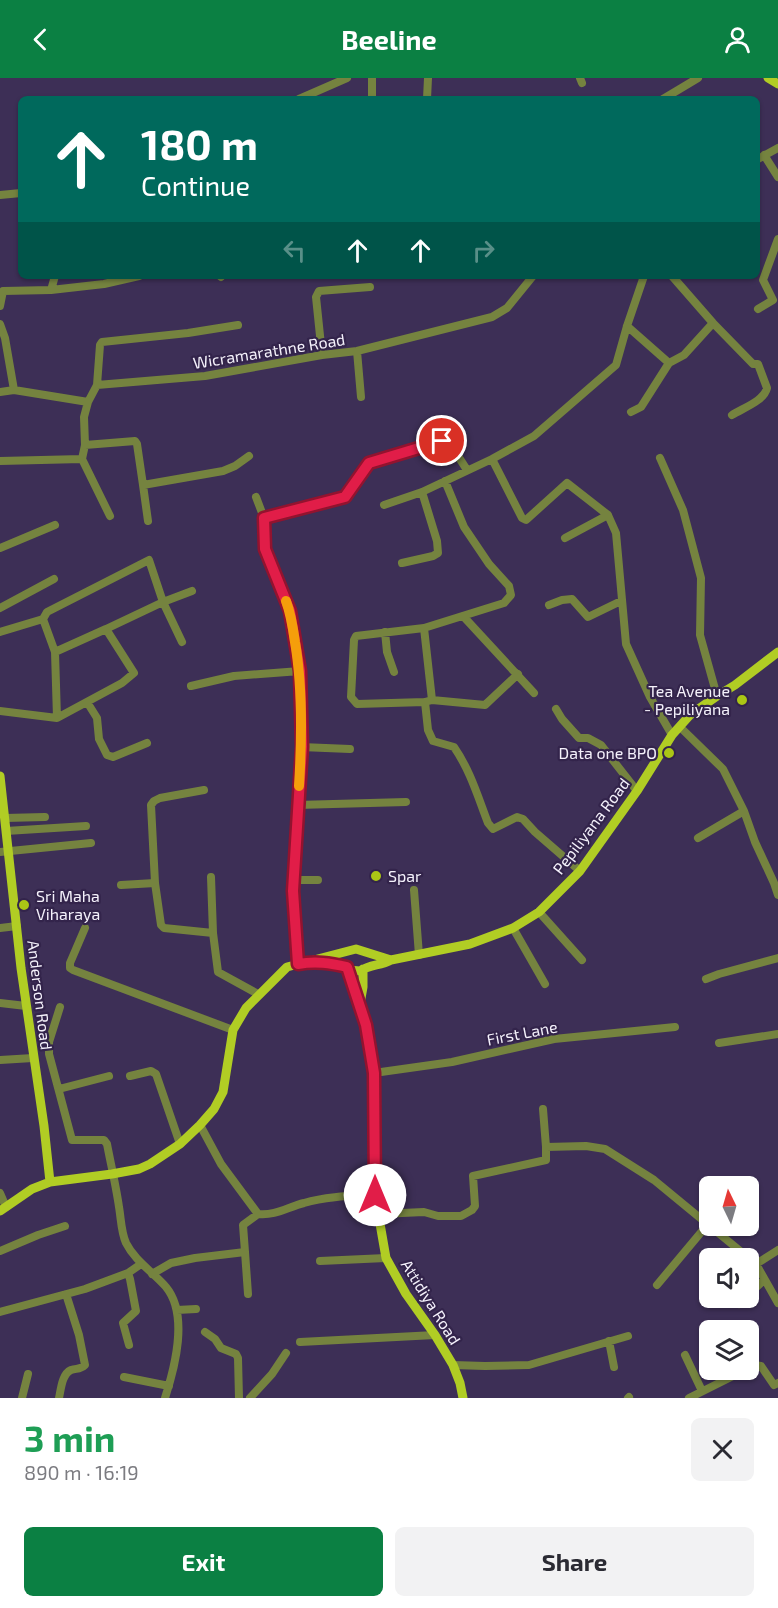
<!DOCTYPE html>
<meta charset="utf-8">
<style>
body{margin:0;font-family:"Exo 2",sans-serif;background:#f2f2f3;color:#2b2b33;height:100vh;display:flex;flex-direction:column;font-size:22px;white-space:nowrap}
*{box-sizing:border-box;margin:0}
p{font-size:20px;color:#7c7c81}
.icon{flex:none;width:33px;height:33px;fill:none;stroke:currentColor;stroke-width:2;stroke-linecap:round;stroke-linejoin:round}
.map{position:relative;height:1320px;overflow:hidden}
.panel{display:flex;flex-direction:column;background:#fff;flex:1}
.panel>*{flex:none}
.banner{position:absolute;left:18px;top:18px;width:742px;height:183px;border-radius:9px;box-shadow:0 2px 4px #0004;background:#00695c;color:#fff;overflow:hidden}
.needle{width:39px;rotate:355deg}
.tools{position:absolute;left:699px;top:1098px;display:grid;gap:12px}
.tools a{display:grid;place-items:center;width:60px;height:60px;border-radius:9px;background:#fff;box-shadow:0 2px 4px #0004;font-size:30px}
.pin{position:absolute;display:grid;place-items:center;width:51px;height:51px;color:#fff;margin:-26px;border:3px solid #fff;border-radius:50%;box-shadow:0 2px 6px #0007}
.me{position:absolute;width:66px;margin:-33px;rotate:0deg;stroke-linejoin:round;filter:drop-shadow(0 0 4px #0008)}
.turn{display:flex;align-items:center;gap:21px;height:126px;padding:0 24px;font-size:27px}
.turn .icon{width:78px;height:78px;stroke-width:2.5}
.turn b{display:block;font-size:42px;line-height:51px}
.lanes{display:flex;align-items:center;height:57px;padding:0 24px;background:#0003;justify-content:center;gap:30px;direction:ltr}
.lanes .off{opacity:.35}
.round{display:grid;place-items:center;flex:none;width:63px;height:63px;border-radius:9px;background:#f2f2f3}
.overview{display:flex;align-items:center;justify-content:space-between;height:102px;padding:0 24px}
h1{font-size:36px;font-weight:700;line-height:45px;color:#1e9e55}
.action{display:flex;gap:12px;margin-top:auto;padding:12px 24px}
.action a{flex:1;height:69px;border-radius:9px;background:#0b8043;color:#fff;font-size:24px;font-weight:700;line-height:69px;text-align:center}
.action a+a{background:#f2f2f3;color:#2b2b33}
header{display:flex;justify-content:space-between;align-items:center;height:78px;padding:0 24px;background:#0b8043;color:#fff;font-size:27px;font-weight:700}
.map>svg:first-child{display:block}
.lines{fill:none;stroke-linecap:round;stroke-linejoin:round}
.minor{stroke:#75833f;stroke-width:8}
.major{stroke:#b1cd24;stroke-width:9}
.route-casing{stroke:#92132f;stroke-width:15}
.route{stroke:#e11d48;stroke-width:10}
.slow{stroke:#f59e0b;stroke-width:10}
.poi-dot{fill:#abc615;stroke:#33244b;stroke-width:2}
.labels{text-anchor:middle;stroke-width:4.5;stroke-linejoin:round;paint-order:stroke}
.street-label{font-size:16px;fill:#f4f1fb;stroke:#33244b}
.poi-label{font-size:16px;fill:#f4f1fb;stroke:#33244b;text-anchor:end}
</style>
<header><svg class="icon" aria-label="back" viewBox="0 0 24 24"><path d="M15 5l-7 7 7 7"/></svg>Beeline<svg class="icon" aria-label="person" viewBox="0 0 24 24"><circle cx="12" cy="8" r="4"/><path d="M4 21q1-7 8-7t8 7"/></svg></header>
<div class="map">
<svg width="778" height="1320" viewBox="0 0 778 1320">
<rect width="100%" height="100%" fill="#3d2f56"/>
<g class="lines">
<path class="minor" d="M372 0V21
M580 0 582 5
M299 21 347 0
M427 21 428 0
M663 21 698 0
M764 77 778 99
M758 81 778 70
M0 117 21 115
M220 198 221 199
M672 198 713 245 753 286H758L767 310C764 323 743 330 732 337
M51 212 104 206 139 198
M0 228 3 213 51 212 55 198
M758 231 773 222 763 202 778 161
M0 246 5 260 14 312
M627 248 669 285 684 277 713 245
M357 273 361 319
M322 277 316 219 319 213 370 209
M97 307 100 267 102 264 188 255 238 247
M0 314 14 312 88 324 97 307 205 298 322 277 357 273 492 239 507 230 533 198
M88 324 84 339 85 367 82 381 110 438
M631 334 641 329 669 285
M85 367 135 363 137 366 143 407 223 393 235 388 249 378
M660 380 683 432 701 500 700 557 717 618
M492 381 522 440 526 442 567 405 608 437 616 455 626 566 650 619 672 657
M0 383 82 381
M445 403 464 449 489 486 509 508 511 517 504 525 424 550 356 558 354 562 351 619 357 626 425 624 432 622 485 627 518 596
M143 407 148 443
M256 419 264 440 265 471 290 533 300 593 301 669 293 813 298 886
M384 427 422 414 492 381 534 358 616 287 627 248 644 198
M264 440 345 419 369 385 442 363 449 364 467 392
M565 460 608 437
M0 470 55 447
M402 485 433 478 438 475 437 463 422 414
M549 527 562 522 572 521 588 539 621 523
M0 530 54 501
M463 538 534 615
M424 550 432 622
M0 554 43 541
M385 554 387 574 394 594
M182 564 163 524 192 513
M55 574 57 640
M191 608 234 598 300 593
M87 624 97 640 99 661 107 677 113 679 147 665
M425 624 428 652 433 663 454 669C470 692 478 719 488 745L493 751 517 739 523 741 535 754 580 793
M556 631 562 641 579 660H588L601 667 637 713
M0 633 57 640 122 605 134 595 106 551 55 574 43 541 47 534 149 482 163 524 106 551
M680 649 723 691 744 733 755 764 774 805 778 817
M301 669 350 671
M297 727 406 724
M5 740 45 739
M6 753 86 748
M698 760 744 733
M0 774 91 765
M211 799 213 855
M294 802H318
M155 805 151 727 154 723 160 720 204 712
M121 807 155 805 161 847 164 850 213 855 218 894 258 916
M414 812 419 877
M539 834 582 882
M0 850 17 848
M85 850 70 885V890L73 892 233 952
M513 850 545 906
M706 901 719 896 778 880
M0 925 26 928
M60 929 49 964V976L72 1062H104L107 1066C111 1087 116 1108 119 1129 121 1140 121 1154 126 1165 135 1183 153 1194 166 1209 189 1237 175 1289 165 1320
M719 965 778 956
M0 982 33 980
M374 995 452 984 554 961 675 949
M130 998 151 993 156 996 180 1066
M59 1011 109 998
M543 1031 546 1069
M200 1047 221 1086 258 1136C275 1138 288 1129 304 1125 327 1118 351 1118 375 1117
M0 1115 6 1129
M380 1136 424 1134 438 1138H461L472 1132 475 1128 473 1098 546 1082V1069L586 1068 605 1071 654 1102 756 1186 778 1172
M0 1173 38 1157 65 1148
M245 1174 248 1216
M320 1183 386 1180
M748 1193 756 1186 778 1225
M128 1195 130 1201 136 1233 123 1245 129 1267
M152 1196 171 1185 195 1180 245 1174 243 1147 258 1136
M657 1207 708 1146
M748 1217 764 1202
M739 1226 746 1220
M177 1232 196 1231
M0 1234 85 1211 128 1195 141 1186
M205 1254 215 1261 221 1270 236 1276 238 1280 239 1320
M609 1263 614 1289
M300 1264 435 1257
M685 1277 702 1313
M453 1287 485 1288 529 1287 628 1258
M748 1290 754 1287 761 1288 774 1307 778 1305
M124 1299 169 1308
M22 1320 28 1296
M59 1320C61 1311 62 1296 71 1292 77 1290 80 1292 85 1287L79 1257 66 1216
M250 1320 272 1296 286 1275
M628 1320 629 1319
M689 1320 745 1292"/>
<path class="major" d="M768 0 778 6
M0 698 21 890 44 1048 50 1104
M312 884 329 885 347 889 348 892 360 893C371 886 380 888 391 882L470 866 513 850 539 834 580 793 637 713 672 657 690 637 717 618 735 607 778 574
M348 892 366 947 374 995 375 1117 386 1180 406 1216 435 1257 453 1287 460 1305 463 1320
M360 926 363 909V891
M0 1133 32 1111 50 1104 112 1096 139 1091 150 1086 180 1066 200 1047 214 1031 223 1014 233 952 246 930 287 889 356 871 391 882"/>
</g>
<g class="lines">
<g class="route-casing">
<path id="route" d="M375 1117 374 995 366 947 348 892 347 889C330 885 316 883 298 886L293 813 302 669 300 593 290 533 265 471 264 440 345 419 369 385 442 363"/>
</g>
<use href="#route" class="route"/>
<path class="slow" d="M286 523C291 536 293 550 295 564 303 611 302 660 299 708"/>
</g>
<g class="poi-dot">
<circle cx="742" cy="622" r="6"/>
<circle cx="669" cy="675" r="6"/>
<circle cx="376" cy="798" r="6"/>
<circle cx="24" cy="827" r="6"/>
</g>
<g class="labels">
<g class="street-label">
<text transform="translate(269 273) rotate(-9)" y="6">Wicramarathne Road</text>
<text transform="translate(591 748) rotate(-53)" y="6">Pepiliyana Road</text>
<text transform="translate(40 917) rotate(83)" y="6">Anderson Road</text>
<text transform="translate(522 955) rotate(-11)" y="6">First Lane</text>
<text transform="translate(431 1224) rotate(58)" y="6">Attidiya Road</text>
</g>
<g class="poi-label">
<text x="730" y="619">Tea Avenue<tspan x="730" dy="18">- Pepiliyana</tspan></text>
<text x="657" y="681">Data one BPO</text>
<text x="388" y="804" text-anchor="start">Spar</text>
<text x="36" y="824" text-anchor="start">Sri Maha<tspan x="36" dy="18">Viharaya</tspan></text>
</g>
</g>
</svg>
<div class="tools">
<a><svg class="needle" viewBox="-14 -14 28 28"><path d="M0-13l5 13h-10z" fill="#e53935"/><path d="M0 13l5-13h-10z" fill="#7c7c81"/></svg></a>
<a><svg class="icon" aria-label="sound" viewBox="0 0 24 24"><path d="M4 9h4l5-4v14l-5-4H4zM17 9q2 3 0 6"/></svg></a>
<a><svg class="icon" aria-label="layers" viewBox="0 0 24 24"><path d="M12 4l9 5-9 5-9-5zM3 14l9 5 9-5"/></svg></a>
</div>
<div class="pin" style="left:442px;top:363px;background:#d93025"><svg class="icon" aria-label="arrive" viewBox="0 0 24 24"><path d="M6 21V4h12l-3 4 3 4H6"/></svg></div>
<svg class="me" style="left:375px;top:1117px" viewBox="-20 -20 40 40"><circle r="19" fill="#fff"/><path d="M0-13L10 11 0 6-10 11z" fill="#e11d48"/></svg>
<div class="banner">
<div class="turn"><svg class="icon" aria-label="ahead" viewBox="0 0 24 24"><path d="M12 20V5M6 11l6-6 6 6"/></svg><div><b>180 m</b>Continue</div></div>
<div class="lanes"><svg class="icon off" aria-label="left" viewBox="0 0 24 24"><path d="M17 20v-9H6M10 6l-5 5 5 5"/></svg><svg class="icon" aria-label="ahead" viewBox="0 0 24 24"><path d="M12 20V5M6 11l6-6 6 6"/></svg><svg class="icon" aria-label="ahead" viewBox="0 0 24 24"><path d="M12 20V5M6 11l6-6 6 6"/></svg><svg class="icon off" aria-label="right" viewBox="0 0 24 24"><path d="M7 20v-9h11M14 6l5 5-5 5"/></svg></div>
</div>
</div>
<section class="panel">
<div class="overview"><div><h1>3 min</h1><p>890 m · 16:19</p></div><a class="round"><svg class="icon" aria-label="close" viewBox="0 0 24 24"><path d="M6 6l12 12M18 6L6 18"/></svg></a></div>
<div class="action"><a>Exit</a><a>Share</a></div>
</section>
